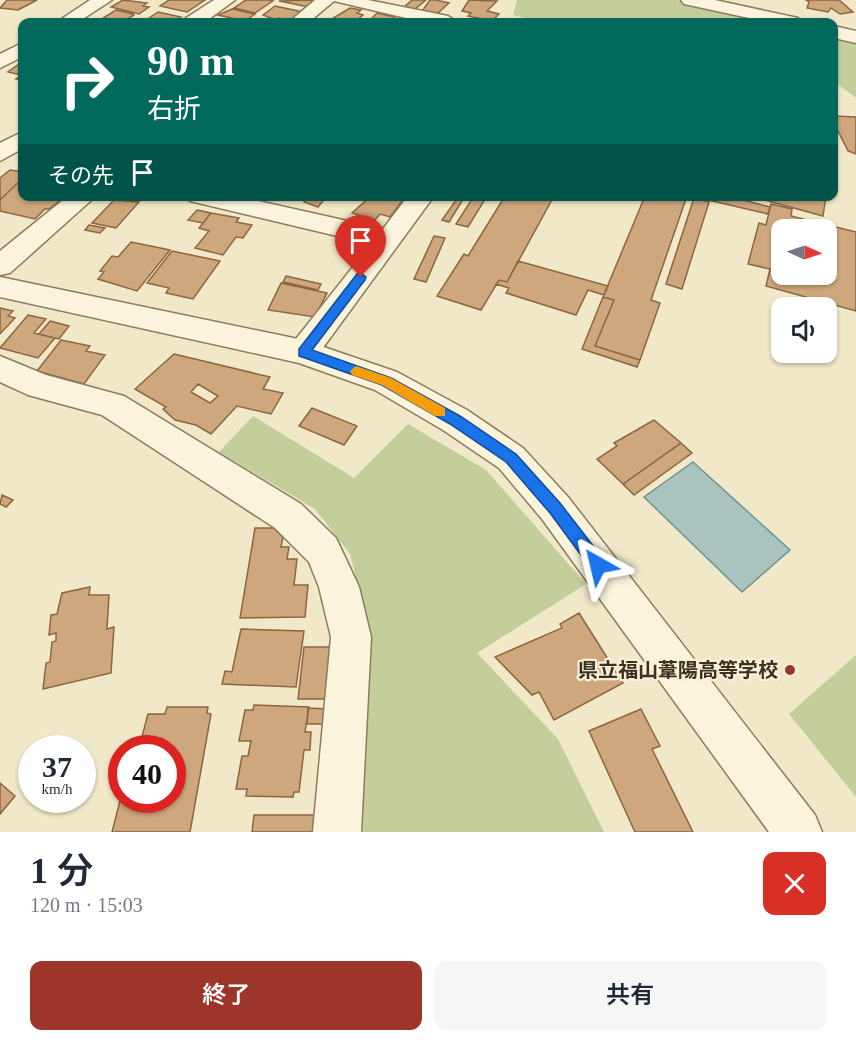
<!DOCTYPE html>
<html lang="ja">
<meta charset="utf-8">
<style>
body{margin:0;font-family:"Times New Roman","Noto Sans JP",serif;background:#f6f6f7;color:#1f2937;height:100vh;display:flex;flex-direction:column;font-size:22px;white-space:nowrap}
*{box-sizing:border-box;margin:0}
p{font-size:20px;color:#747a83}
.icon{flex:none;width:33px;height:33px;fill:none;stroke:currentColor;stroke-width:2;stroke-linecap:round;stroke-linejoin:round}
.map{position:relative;height:832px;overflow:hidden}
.panel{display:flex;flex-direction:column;background:#fff;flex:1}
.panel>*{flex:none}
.top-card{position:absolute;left:18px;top:18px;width:820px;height:183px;border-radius:12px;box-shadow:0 2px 4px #0004;background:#00695c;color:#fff;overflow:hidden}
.needle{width:39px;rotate:93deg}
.buttons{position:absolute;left:771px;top:219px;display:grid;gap:12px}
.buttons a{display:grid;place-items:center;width:66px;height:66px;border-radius:12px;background:#fff;box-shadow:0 2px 4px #0004;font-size:30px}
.speed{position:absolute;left:18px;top:735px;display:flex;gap:12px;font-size:30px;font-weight:700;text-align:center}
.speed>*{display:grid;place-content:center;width:78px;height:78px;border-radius:50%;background:#fff;box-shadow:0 2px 4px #0004;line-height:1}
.speed small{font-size:15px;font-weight:400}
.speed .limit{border:9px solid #d22;background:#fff;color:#111}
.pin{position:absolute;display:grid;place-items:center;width:51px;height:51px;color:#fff;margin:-62px -26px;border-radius:50% 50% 50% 0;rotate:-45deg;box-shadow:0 0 6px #0007}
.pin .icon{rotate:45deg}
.me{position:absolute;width:66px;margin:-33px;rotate:323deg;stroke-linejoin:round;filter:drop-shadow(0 0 4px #0008)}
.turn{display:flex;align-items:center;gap:21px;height:126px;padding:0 30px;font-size:27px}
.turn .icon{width:78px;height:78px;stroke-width:2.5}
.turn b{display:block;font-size:42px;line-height:51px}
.then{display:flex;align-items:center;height:57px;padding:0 30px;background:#0003;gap:12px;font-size:22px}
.round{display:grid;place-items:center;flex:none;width:63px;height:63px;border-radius:12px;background:#f6f6f7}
.head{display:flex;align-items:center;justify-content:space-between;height:102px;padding:0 30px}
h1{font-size:36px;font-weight:600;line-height:45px}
.action{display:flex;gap:12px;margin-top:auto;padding:12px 30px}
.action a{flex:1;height:69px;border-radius:12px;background:#9d352b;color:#fff;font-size:24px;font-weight:600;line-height:69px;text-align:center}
.action a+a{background:#f6f6f7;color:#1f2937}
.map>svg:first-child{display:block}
.green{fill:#c3ce9b}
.water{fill:#a9c4be;stroke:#6f928d;stroke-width:1.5}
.building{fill:#cea77d;stroke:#8c6641;stroke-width:1.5;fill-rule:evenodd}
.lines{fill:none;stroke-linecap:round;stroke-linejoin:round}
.minor-casing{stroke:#8c7b5c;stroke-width:3}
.tertiary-casing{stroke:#8c7b5c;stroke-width:3}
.minor{fill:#faf4dc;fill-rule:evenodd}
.tertiary{fill:#faf4dc;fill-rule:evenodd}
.route{fill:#1a73e8;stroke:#114b97;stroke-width:1.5}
.slow{fill:#f59e0b}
.poi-dot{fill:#9d352b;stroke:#f7f1d8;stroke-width:2}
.labels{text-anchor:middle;stroke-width:4.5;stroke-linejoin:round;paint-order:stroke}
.near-poi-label{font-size:20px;font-weight:bold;fill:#3c3120;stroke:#f7f1d8;text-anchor:end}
</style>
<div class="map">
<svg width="856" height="832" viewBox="0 0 856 832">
<rect width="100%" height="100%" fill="#f0e8c8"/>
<path class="green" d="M517 0H682L783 22H542L513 15Z
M834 34 856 39V98L834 81Z
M253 416 354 478 408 424 486 470 586 584 477 653 558 739 604 832H363L365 704 362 601 350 554 315 509 219 452Z
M856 655V797L789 714Z"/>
<path class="water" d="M693 462 790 550 742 592 644 497Z"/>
<path class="building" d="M7 0H37L18 10 0 8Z
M123 0 147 3 143 6 149 7 139 14 111 7Z
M169 0H205L187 12 160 6Z
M246 0H268L273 1 255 13 234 8Z
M312 0 314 3 309 7 279 1Z
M412 0H426L414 10 403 8Z
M430 0H436L449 3 436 15 422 11Z
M469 0 497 1 487 11 499 14 492 21 468 16 471 13 462 11Z
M806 0H839L853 12 840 14 831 8 828 12 807 8 809 2Z
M275 6 303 12 292 21 279 18 276 20 263 15Z
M350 8 361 10 357 13 363 15 354 22 330 20Z
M232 9 255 14 245 21 218 15Z
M116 10 133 14 134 15 122 22 100 20Z
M158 12 181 17 173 22H143Z
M377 13 395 17 389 22 369 21Z
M22 62V80L16 79 21 75 8 72Z
M834 116 856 117V154L848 151 834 123Z
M10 170 22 172V179L0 200V178Z
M22 179V196H66L49 209H45L35 219 0 211V200Z
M301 196H327L318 207 304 202 307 198Z
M371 196H406L390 217 380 214 375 220 352 213Z
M459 196H465L449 222 442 220Z
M474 196H487L468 227 456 224Z
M505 196H554L507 282 499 280 481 310 437 296 464 254 468 256Z
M645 196H687L651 300 660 303 640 360 595 346 614 300 603 297Z
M728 196 770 207 768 214 695 197Z
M750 196H826L823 216Z
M694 198 709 202 682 289 666 284Z
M114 200 139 202 116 228 92 223Z
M771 204 792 209 791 216 856 232V311L766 286 770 269 748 264 759 223 766 225ZM782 230H826V274H782Z
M197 210 211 213 203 223 188 220Z
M211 213 239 218 236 222 252 225 243 238 236 237 223 255 195 248 209 231 199 228Z
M89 225 105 228 100 233 85 230Z
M434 236 445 238 426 282 414 279Z
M131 242 170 250 137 291 98 279 104 272 100 271 112 256 118 257Z
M172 251 220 261 193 299 166 293 169 288 147 283Z
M518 261 608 286 604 295 588 290 576 315 506 293 509 288 496 284 499 280 507 282Z
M286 276 321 284 318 290 283 282Z
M281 283 327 293 315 317 268 310Z
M603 297 614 300 595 346 640 360 637 367 582 349Z
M0 308 13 311 8 316 15 318 0 334Z
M28 315 46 319 34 333 55 338 38 358 0 348Z
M50 321 69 326 59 339 39 334Z
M61 340 90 346 86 351 105 355 84 384 37 371Z
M174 354 270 377 263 389 283 393 271 414 237 406 211 434 196 425 175 420 163 409 166 407 135 389ZM198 384 218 396 210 403 191 392Z
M312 408 357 426 344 445 299 426Z
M654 420 681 443 623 484 597 459 617 446 614 443Z
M681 443 692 453 634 495 623 484Z
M2 495 13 500 6 507 0 504Z
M255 528H274L283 537 281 547H289L287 559H297L294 585H308L305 617 240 618Z
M90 587 89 595H109L107 629 114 627 111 673 43 689 46 663 50 662 52 642 56 641V633L49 635 51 615 57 614 62 593Z
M579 613 623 683 554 720 539 692 532 695 495 657 562 628 560 624Z
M241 629 304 631 296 687 222 684 225 671 232 672Z
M304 647H333L328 699H298Z
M254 705 309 707 305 732H311L310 750H304L299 792H294L293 797 246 796 247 789H236L242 756H248L251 741H239L245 710H253Z
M167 707H208L207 713 211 714 190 832H112L122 793V800H172V748H139L148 714H165Z
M308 708 329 709 327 724H307Z
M641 709 660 746 652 749 693 832H635L589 731Z
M0 783 15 796 0 814Z
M254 815H317L316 832H252Z"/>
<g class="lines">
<g class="minor-casing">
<path id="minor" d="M90 0H112L78 22H57Z
M214 0H235L205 22H184L186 18Z
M315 0H368L448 16 457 22H423L334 1 309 22H289Z
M22 43V57L0 68V54Z
M22 132V149L0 161V143Z
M68 196H96L10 273 0 275V251Z
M187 196H236L383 229 408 196H434L314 360 303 364 292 360 288 352 292 344 371 244 190 201Z
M0 356 46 375 124 396 301 504 336 538 359 587 371 637 361 832H313L331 637 319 587 309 562 275 528 102 415 28 395 0 382Z"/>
</g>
<g class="tertiary-casing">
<path id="tertiary" d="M681 0H715L798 18 800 22H768L684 4Z
M834 26 856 31V43L834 38Z
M0 277 303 340 397 372 467 410 523 448 568 497 815 815 822 832H769L542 519 499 468 443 430 375 390 299 363 0 297Z"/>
</g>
<use href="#minor" class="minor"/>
<use href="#tertiary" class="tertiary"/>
</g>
<path class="route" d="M361 273 366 277 365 280 312 350 391 378 460 416 516 454 560 503 604 560 606 565 604 570 598 573 592 570 550 513 506 462 450 424 382 385 299 356V349L357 274Z"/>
<path class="slow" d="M356 366 391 378 445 408V416H435L382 385 352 375 350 371Z"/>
<circle class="poi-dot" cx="790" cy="670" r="6"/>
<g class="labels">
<g class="near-poi-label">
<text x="778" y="677">県立福山葦陽高等学校</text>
</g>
</g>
</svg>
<div class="buttons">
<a><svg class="needle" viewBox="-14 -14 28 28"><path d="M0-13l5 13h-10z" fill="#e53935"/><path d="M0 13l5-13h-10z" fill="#747a83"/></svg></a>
<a><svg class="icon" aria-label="sound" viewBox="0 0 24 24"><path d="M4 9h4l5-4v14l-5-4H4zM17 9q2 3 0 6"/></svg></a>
</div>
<div class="speed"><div>37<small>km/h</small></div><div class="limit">40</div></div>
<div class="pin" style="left:361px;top:277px;background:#d93025"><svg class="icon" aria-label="arrive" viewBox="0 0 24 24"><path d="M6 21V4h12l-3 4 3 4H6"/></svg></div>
<svg class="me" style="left:598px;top:565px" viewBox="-20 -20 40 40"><path d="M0-17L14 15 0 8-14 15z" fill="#1a73e8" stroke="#fff" stroke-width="4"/></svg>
<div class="top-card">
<div class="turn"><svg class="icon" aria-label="right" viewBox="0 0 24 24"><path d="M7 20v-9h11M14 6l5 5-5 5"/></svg><div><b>90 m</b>右折</div></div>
<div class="then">その先<svg class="icon" aria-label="arrive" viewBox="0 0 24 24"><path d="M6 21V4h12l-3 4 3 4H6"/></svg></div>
</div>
</div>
<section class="panel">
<div class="head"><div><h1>1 分</h1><p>120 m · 15:03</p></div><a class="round" style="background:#d93025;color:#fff"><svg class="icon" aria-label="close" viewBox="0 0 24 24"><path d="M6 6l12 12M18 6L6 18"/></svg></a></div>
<div class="action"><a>終了</a><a>共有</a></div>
</section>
